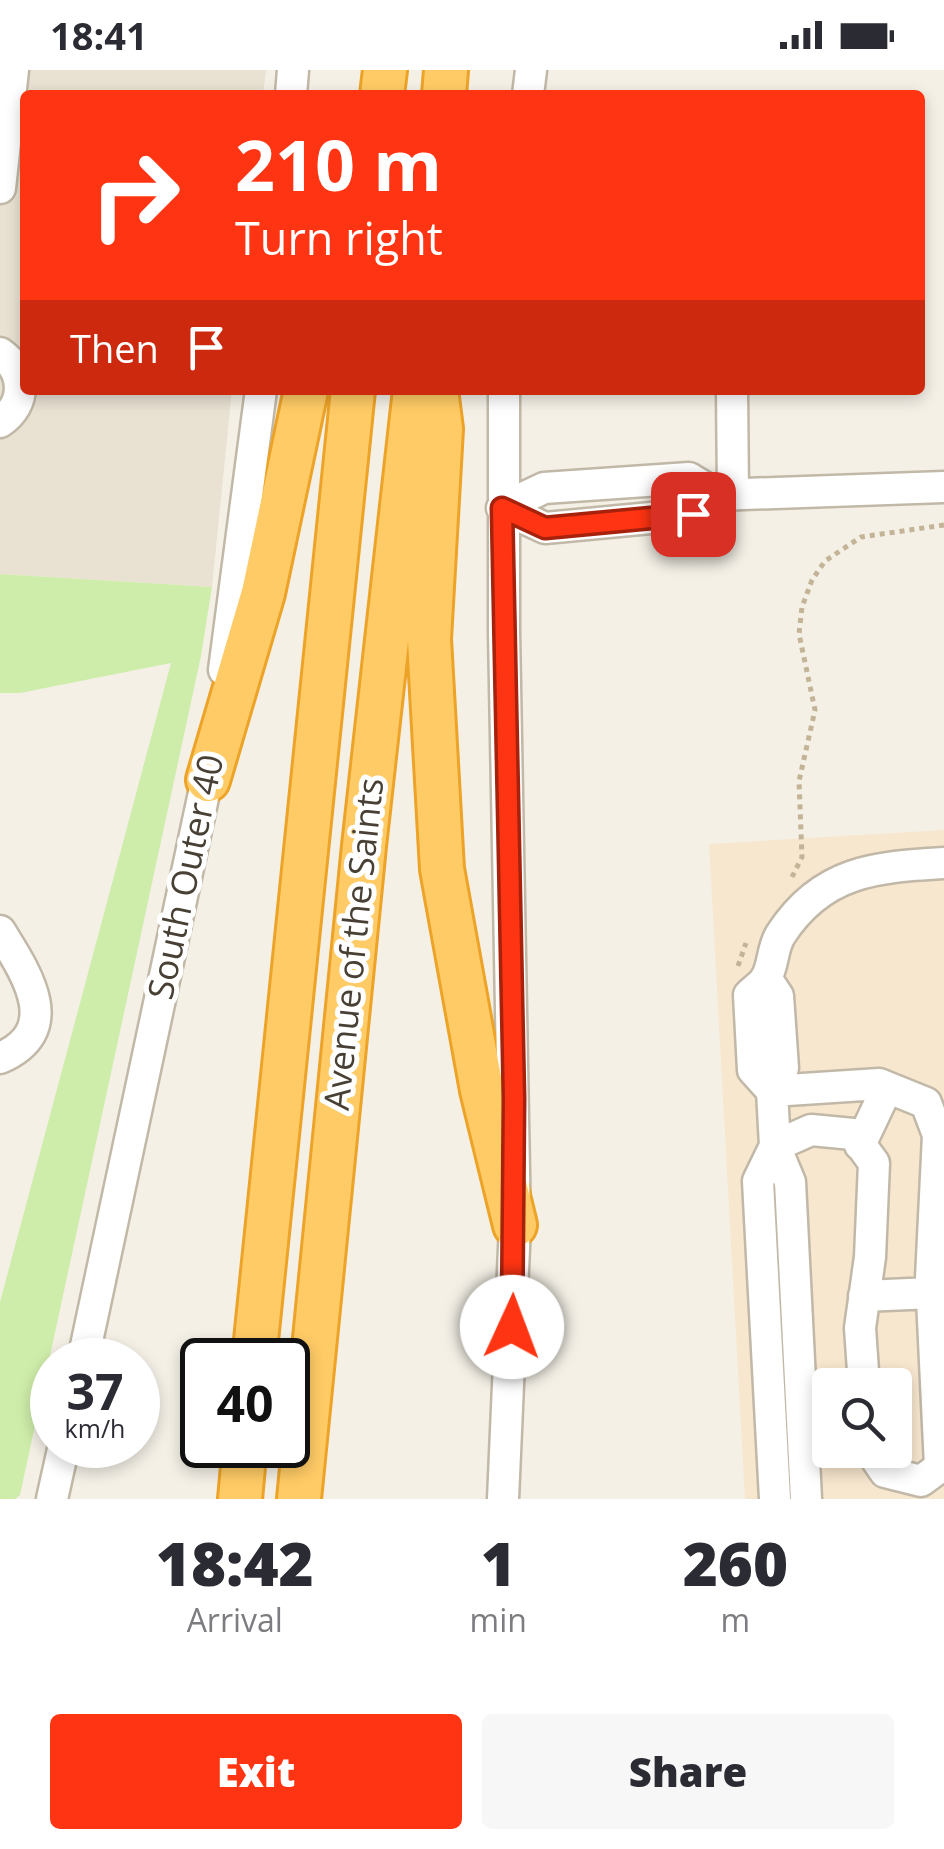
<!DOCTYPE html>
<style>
body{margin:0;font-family:"Open Sans",sans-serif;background:#f7f7f7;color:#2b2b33;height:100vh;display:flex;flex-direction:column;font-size:38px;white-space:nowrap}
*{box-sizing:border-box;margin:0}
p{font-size:32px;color:#7c7c81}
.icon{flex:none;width:55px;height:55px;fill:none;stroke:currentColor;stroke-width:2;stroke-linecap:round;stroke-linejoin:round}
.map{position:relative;height:1429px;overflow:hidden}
.sheet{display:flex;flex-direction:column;background:#fff;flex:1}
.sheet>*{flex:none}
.banner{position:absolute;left:20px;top:20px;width:905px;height:305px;border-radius:10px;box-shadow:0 5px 15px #0003;background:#ff3412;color:#fff;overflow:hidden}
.tools{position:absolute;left:812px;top:1298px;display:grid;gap:20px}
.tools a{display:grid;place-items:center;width:100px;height:100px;border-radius:10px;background:#fff;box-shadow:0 5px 15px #0003;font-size:50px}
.speed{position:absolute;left:30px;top:1268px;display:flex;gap:20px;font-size:50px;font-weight:700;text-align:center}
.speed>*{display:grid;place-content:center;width:130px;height:130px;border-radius:50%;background:#fff;box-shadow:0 5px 15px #0003;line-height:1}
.speed small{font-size:25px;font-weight:400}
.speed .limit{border:5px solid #111;border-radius:15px;background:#fff;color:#111}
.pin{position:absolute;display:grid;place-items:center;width:85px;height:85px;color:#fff;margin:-42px;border-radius:20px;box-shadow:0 5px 15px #0006}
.me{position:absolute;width:110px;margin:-55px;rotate:2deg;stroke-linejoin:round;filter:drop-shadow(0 0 8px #0008)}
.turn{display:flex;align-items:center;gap:35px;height:210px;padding:0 50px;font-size:45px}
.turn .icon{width:130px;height:130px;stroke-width:2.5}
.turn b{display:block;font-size:70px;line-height:85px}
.then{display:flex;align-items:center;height:95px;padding:0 50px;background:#0003;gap:20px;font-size:38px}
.eta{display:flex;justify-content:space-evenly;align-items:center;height:170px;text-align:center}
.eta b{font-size:60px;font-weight:800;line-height:70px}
.action{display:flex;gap:20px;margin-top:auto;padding:20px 50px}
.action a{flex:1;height:115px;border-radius:10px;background:#ff3412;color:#fff;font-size:40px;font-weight:800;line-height:115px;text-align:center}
.action a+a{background:#f7f7f7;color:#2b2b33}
.status{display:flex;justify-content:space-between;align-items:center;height:70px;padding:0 50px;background:#fff;direction:ltr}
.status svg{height:28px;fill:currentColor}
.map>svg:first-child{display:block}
.residential{fill:#e9e2d3}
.commercial{fill:#f8e7cf;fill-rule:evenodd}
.green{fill:#cfedaa}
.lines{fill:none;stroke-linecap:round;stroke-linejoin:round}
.minor-casing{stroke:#c1b8a7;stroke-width:35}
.highway-casing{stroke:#eca328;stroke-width:48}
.path{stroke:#c4b497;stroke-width:5;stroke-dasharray:5 5;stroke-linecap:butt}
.minor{stroke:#fff;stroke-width:30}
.highway{stroke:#ffcb66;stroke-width:42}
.route-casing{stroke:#a6220c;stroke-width:25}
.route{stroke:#ff3412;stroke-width:18}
.labels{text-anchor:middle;stroke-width:10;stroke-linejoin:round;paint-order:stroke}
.street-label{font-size:35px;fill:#484034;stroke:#fff}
</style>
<div class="status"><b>18:41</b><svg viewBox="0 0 49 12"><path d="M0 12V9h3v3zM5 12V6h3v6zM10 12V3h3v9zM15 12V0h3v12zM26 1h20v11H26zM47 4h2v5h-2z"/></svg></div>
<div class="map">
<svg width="944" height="1429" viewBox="0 0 944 1429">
<rect width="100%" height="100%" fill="#f4f0e6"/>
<path class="residential" d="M0 0H266L263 25H25V320H232L212 517 0 504Z"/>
<path class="commercial" d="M944 760V1429H745L709 774ZM830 1315H895V1380H830Z"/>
<path class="green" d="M0 504 212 517 201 586 20 1425 15 1429H0V1232L171 593 20 623H0Z"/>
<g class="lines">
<g class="minor-casing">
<path id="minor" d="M291 25 293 0
M528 25 531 0
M0 118 13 0
M0 283C26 301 27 334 0 352
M732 320 733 425
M689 408 717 425 693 444 545 458 502 438 544 418Z
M717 425 944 417
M224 600 261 320
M0 861C26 903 65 960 0 988
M766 908 778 926 783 998 772 1021 753 1000 749 925C754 920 763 914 766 908 774 895 772 877 781 864 822 801 875 797 944 793
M860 1075 887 1018
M864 1226 932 1223
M83 1290 211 690
M52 1429 64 1375
M503 1429 515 1155 504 561V320
M775 1429 758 1111 775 1076 811 1060 853 1064 874 1093 870 1187 860 1258 864 1315
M806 1429 790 1112 775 1076 772 1021 879 1014 926 1033 938 1065 931 1208 940 1397 921 1411 885 1402 870 1380"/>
</g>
<g class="highway-casing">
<path id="highway" d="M382 25 385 0
M444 25 446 0
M436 320 441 359 429 569 442 799 482 1020 515 1155
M208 710 263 523 306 320
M254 1290 353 320
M240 1429 245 1375
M299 1429 364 776 415 320"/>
</g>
<path class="path" d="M792 807 802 787 799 711 815 640 799 564 802 537 812 510 825 491 861 467 944 455
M738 896 746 873"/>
<use href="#minor" class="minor"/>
<use href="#highway" class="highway"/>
</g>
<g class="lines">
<g class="route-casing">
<path id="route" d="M512 1257 514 1029 502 438 545 458 693 444"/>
</g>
<use href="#route" class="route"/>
</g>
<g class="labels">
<g class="street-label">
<text transform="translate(186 807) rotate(-78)" y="12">South Outer 40</text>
<text transform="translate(354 874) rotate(-84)" y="12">Avenue of the Saints</text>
</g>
</g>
</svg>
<div class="tools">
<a><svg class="icon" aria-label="search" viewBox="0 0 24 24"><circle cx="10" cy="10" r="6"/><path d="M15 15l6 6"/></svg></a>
</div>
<div class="speed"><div>37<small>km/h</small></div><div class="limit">40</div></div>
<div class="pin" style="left:693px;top:444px;background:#d93025"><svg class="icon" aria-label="arrive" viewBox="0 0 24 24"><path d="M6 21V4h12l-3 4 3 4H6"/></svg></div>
<svg class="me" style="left:512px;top:1257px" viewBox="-20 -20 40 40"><circle r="19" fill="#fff"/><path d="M0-13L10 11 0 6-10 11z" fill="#ff3412"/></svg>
<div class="banner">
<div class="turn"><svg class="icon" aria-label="right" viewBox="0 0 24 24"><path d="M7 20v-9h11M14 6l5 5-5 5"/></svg><div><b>210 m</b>Turn right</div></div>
<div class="then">Then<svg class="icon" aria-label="arrive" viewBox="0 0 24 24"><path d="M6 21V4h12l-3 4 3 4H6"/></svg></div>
</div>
</div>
<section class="sheet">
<div class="eta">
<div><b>18:42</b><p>Arrival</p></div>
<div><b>1</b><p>min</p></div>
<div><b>260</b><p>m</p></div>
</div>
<div class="action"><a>Exit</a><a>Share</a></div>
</section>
